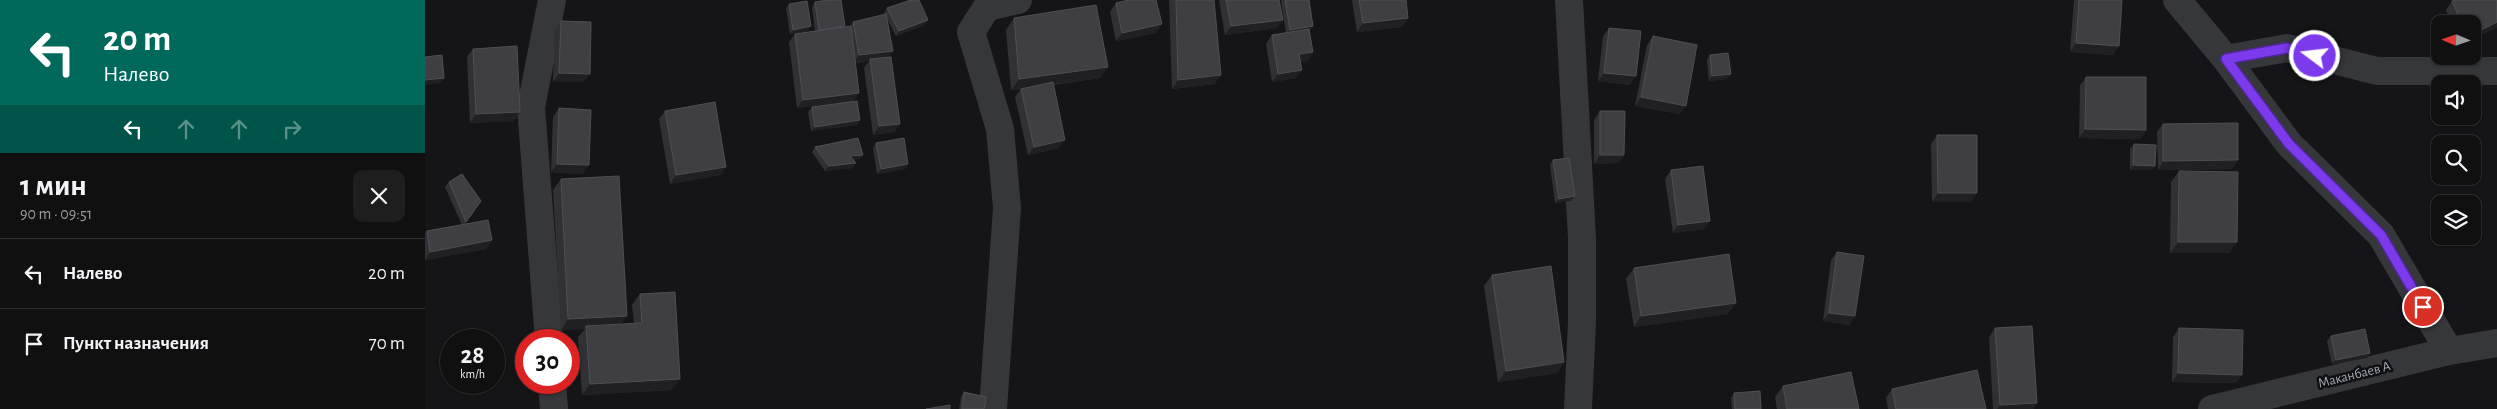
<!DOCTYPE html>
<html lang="ru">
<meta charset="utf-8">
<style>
body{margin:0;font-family:"Alegreya Sans",sans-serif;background:#1e1e1f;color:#f1f3f6;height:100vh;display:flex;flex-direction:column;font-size:19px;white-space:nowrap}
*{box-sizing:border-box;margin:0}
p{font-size:16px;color:#9c9d9f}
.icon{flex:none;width:28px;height:28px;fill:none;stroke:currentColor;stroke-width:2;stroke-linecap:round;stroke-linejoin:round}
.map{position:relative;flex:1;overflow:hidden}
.drawer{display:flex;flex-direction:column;background:#101011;width:425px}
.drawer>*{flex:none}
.top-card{background:#00695c;color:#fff;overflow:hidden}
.needle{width:32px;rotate:272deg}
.controls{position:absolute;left:2006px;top:15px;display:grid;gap:10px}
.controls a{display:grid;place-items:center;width:50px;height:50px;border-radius:10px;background:#101011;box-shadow:0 1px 4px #0004,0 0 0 1px #303031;font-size:25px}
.speed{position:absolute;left:15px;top:329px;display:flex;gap:10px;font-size:25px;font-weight:700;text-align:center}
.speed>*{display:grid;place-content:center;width:65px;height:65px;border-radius:50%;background:#101011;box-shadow:0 1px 4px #0004,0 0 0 1px #303031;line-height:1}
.speed small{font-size:12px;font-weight:400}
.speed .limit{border:8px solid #d22;background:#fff;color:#111}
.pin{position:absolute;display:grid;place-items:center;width:42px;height:42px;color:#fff;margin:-21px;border:2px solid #fff;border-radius:50%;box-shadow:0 1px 5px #0007}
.me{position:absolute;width:55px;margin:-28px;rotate:285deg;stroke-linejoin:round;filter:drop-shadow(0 0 4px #0008)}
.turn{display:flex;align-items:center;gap:18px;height:105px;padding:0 20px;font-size:22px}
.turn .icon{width:65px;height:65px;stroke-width:2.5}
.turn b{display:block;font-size:35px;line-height:42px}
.lanes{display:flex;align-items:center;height:48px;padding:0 20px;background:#0003;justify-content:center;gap:25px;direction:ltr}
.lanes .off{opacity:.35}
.round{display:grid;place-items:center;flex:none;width:52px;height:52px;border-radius:10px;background:#1e1e1f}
.headline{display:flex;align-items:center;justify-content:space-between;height:85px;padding:0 20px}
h1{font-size:30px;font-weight:700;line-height:38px}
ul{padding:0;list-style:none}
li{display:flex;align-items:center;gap:15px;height:70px;padding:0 20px;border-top:1px solid #303031}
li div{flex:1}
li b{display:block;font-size:19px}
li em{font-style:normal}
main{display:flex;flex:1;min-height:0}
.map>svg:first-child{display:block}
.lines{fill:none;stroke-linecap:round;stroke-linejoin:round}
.minor{stroke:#36373b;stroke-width:28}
.wall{fill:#313135}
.shaded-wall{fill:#202023}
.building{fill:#3e3e43;stroke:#4e4f55}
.route-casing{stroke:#51269a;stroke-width:12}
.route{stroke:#7c3aed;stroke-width:9}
.labels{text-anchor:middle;stroke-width:5;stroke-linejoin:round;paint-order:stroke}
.street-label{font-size:14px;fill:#a7abb6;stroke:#101012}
</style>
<main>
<section class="drawer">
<div class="top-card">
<div class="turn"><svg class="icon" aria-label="left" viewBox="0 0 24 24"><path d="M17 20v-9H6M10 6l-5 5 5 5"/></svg><div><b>20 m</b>Налево</div></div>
<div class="lanes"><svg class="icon" aria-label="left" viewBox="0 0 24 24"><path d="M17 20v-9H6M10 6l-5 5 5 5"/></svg><svg class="icon off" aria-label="ahead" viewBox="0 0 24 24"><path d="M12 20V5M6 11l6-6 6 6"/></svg><svg class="icon off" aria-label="ahead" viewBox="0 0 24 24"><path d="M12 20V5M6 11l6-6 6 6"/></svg><svg class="icon off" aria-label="right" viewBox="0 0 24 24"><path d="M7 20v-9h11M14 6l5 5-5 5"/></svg></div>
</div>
<div class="headline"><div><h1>1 мин</h1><p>90 m · 09:51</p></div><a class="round"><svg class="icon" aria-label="close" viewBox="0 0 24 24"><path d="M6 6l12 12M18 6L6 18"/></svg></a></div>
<ul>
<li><svg class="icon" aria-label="left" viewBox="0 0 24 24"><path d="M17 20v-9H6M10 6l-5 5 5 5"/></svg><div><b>Налево</b></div><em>20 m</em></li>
<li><svg class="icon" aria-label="arrive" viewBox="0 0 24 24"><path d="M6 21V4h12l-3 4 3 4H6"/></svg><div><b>Пункт назначения</b></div><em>70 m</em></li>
</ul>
</section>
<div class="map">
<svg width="2072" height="409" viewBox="0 0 2072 409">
<rect width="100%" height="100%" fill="#151517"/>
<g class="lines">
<path class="minor" d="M1144 0 1157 238V322L1153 409
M1752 0 1801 59 1864 144 1956 235 2024 351
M1801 59 1862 48 1952 71H2072
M124 340 106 107 127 0
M127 382 129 409
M568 409 582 208 575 129 546 32 562 7 593 0
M1787 409 2024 351 2072 343"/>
</g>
<path class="wall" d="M744 0H789L790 84 747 89Z
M794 0H854L852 28 800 35Z
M857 0H884L888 26 884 31 888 52 882 61 876 62 871 78 847 82 841 44 847 35 861 33 856 1Z
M927 0H981L983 18 977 27 932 32Z
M1649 0H1697L1688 55 1645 52Z
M2027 1 2048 24H2028L2021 10Z
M390 2 419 27H425L428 22 460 15 459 13 462 8 500 25 471 36 462 19 468 51 463 57 475 124 469 132 448 135 439 68 444 61 430 63 434 93 428 101 372 108 364 42 370 34 390 31 387 7Z
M691 3 731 33 691 41 685 12Z
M364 4 383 31 365 34 361 8Z
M589 18 675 78 628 85 634 148 603 155 590 97 596 89 586 90 581 30Z
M136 21 159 82H128L130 30Z
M1184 28 1205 85 1173 81 1178 36Z
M1228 36 1255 114 1210 106 1222 45Z
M48 49 89 121 45 123 42 57Z
M1285 55 1302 79 1284 81 1282 60Z
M1661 77 1721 130 1715 139 1654 138 1655 85Z
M387 107 435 120 432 125 386 131 383 112Z
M134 108 158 174 126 172 128 117Z
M240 111 301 167 295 175 245 184 234 119Z
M1175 111 1194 163 1169 164V120Z
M1738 124 1807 169 1733 170 1732 132Z
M1512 135 1546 202H1507L1506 144Z
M451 143 483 164 480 169 452 174 448 148Z
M1709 144 1727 170H1705V149Z
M390 147 438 155 434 159 428 160 431 163 428 168 400 171 387 152Z
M1128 160 1146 201 1130 203 1125 165Z
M1246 170 1285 221 1279 229 1248 233 1240 179Z
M1754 171 1804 253H1745L1746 182Z
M136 179 196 324 209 323 207 305 215 294 247 390 157 395 153 337 160 329 136 330 128 190Z
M24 182 56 201 40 224 67 240 61 249 0 260V233L2 231 37 225 20 187Z
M1412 252 1425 325 1398 321 1406 260Z
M1209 268 1303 314 1209 327 1201 279Z
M1067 275 1132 373 1073 382 1059 286Z
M1570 328 1612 403 1608 409H1568L1564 337Z
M1754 328 1811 383 1747 382 1748 337Z
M1906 336 1942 358 1907 364 1902 341Z
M1358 386 1434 409H1352L1350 397Z
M1467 389 1561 409H1463L1461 398Z
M539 392 559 409H534L536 397Z
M1309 393 1336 409H1307L1306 398Z"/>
<path class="shaded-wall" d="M983 18 977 27 932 32 938 23Z
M503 20 500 25 471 36 474 31Z
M858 20 852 28 800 35 806 26Z
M2072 22V28L2048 39V34Z
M737 24 731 33 691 41 697 33Z
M386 26 383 31 365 34 368 30Z
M888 26 885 31 861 35 865 30Z
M1651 43 1694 46 1688 55 1645 52Z
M468 51 462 59H445L444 61 428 63 434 55Z
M888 52 882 61 868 63 874 54Z
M683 67 675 78 586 90 594 79Z
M877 70 871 78 847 82 853 74Z
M134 73 165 74 159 82H128Z
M1179 73 1211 76 1205 85 1173 81Z
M1306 74 1302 79 1284 81 1287 76Z
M796 75 790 84 747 89 753 80Z
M19 78 16 83 0 85V80Z
M434 93 428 101 372 108 378 100Z
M1216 97 1261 106 1255 114 1210 106Z
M95 112 89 121 45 123 51 114Z
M435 120 432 125 386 131 390 127Z
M475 124 469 132 448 135 454 126Z
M1660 129 1721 130 1715 139 1654 138Z
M640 140 634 148 603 155 609 147Z
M438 155 434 159 422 161 425 156Z
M1175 155H1199L1194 163 1169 164Z
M1813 160 1807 169 1733 170 1738 161Z
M431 163 428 168 400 171 404 166Z
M132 164 164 165 158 174 126 172Z
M483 164 480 169 452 174 456 169Z
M1708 165 1730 166 1727 170H1705Z
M301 167 295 175 245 184 251 175Z
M1513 193H1552L1546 202H1507Z
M1150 196 1146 201 1130 203 1134 199Z
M1285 221 1279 229 1248 233 1253 225Z
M67 240 61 249 0 260 5 252Z
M1753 242H1812L1804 253H1745Z
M1311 303 1303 314 1209 327 1216 316Z
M1404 313 1430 316 1425 325 1398 321Z
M202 316 194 327 161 326 160 329 136 330 143 319Z
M1945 353 1942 358 1907 364 1911 360Z
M1139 362 1132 373 1073 382 1081 371Z
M1753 373 1817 375 1811 383 1747 382Z
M255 379 247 390 157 395 165 384Z
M1612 403 1608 409H1572L1575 405Z"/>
<path class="building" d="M403 0H416L420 26 394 30 390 2Z
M486 0H494L503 20 474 31 462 8Z
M704 0H731L737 24 697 33 691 3Z
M751 0H789L796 75 753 80Z
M801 0H854L858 20 806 26Z
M860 0H884L888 26 865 30Z
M934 0H981L983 18 938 23Z
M1654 0H1697L1694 46 1651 43Z
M2030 0H2072V22L2048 34V24H2037L2027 1Z
M382 1 386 26 368 30 364 4Z
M671 5 683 67 594 79 589 18Z
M461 14 468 51 434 55 428 22Z
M136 21 166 22 165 74 134 73Z
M426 26 434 93 378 100 370 34Z
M1184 28 1216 31 1211 76 1179 73Z
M884 29 888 52 874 54 877 70 853 74 847 35Z
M1228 36 1272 45 1261 106 1216 97Z
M92 46 95 112 51 114 48 49Z
M1303 53 1306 74 1287 76 1285 55Z
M17 55 19 78 0 80V57Z
M466 57 475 124 454 126 445 59Z
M1661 77H1721V130L1660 129Z
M628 82 640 140 609 147 596 89Z
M432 101 435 120 390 127 387 107Z
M290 102 301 167 251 175 240 111Z
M134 108 166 110 164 165 132 164Z
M1175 111H1200L1199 155H1175Z
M1813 123V160L1738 161V124Z
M1512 135H1552V193H1513Z
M433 138 438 155 425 156 431 163 404 166 390 147Z
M479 138 483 164 456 169 451 143Z
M1709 144 1731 145 1730 166 1708 165Z
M1144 158 1150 196 1134 199 1128 160Z
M1278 166 1285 221 1253 225 1246 170Z
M1754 171 1813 172 1812 242H1753Z
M37 174 56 201 41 222 24 182Z
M194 176 202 316 143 319 136 179Z
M63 220 67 240 5 252 2 231Z
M1412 252 1439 256 1430 316 1404 313Z
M1304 254 1311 303 1216 316 1209 268Z
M1126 266 1139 362 1081 371 1067 275Z
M250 292 255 379 165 384 161 326 217 323 215 294Z
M1607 326 1612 403 1575 405 1570 328Z
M1754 328 1818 330 1817 375 1753 373Z
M1940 329 1945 353 1911 360 1906 336Z
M1552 370 1561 409H1471L1467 389Z
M1426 372 1434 409H1362L1358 386Z
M1335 391 1336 409H1310L1309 393Z
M539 392 561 397 559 409H537Z
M525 405V409H501Z"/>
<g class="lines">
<g class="route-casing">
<path id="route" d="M1890 56 1862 48 1801 59 1864 144 1956 235 1998 307"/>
</g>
<use href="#route" class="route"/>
</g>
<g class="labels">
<g class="street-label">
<text transform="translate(1929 374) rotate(-14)" y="5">Маканбаев А</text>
</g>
</g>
</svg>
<div class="controls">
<a><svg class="needle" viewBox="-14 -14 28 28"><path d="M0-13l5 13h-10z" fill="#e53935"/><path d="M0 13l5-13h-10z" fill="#9c9d9f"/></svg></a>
<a><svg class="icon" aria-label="sound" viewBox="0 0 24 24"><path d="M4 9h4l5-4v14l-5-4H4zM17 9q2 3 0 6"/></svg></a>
<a><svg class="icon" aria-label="search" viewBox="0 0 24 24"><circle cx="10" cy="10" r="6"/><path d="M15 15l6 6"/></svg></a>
<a><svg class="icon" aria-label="layers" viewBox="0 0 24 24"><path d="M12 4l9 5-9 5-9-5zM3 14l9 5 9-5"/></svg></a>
</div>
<div class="speed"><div>28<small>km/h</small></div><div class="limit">30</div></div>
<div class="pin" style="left:1998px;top:307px;background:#d93025"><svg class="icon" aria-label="arrive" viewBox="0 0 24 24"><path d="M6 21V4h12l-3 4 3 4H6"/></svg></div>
<svg class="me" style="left:1890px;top:56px" viewBox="-20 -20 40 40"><circle r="17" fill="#7c3aed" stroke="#fff" stroke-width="3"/><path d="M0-11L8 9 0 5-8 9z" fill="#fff"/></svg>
</div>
</main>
